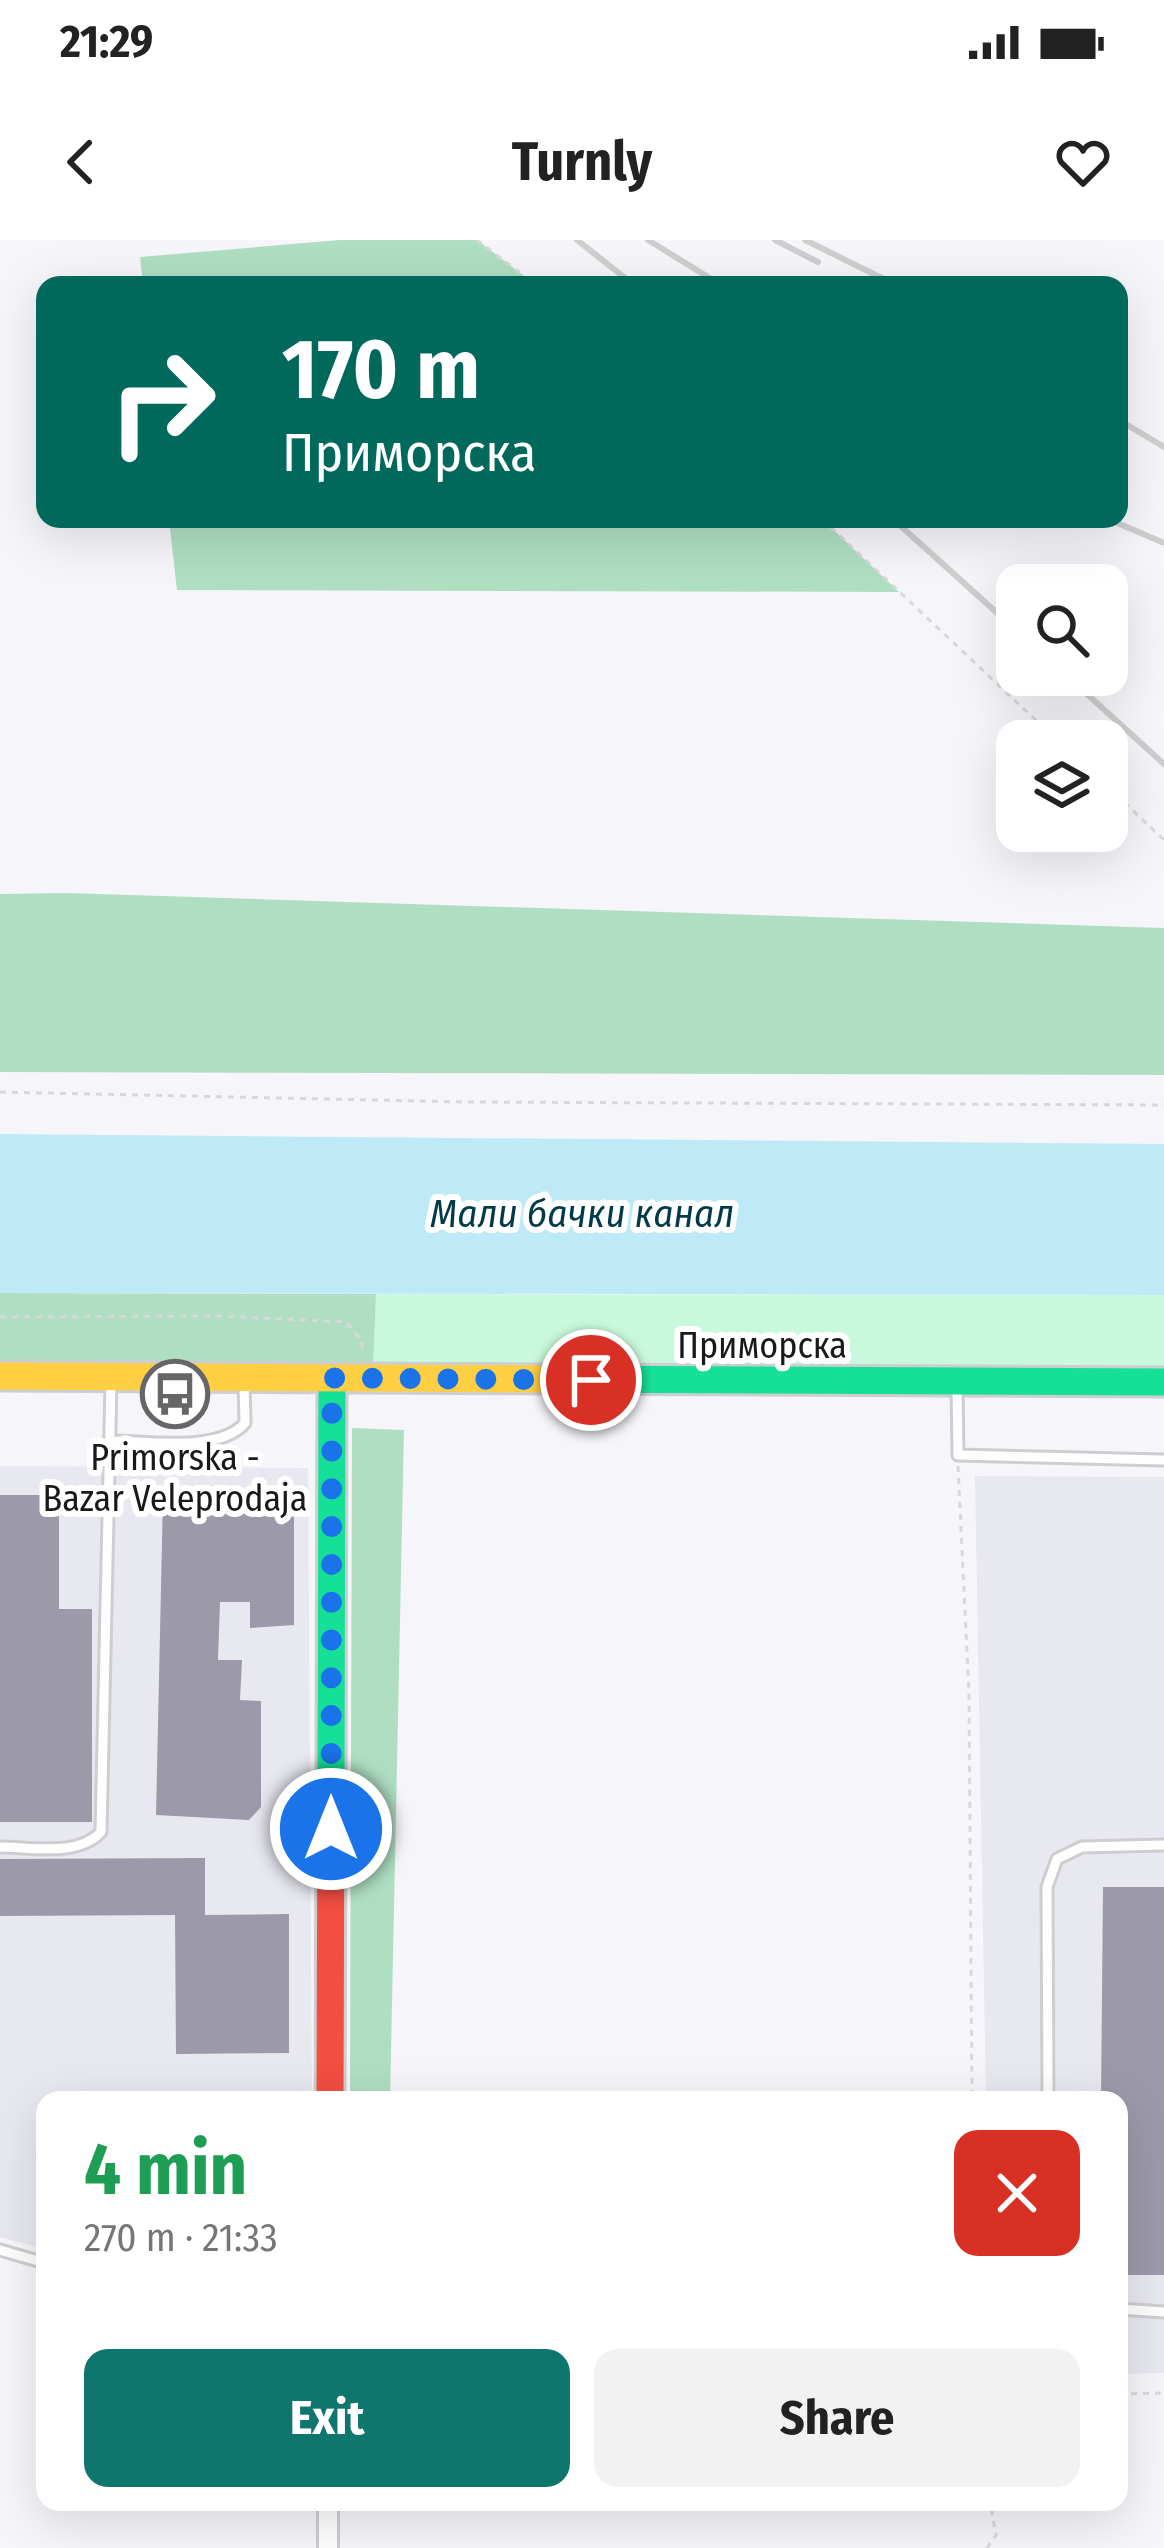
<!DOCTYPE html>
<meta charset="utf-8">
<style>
body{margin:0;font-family:"Fira Sans Condensed",sans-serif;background:#f2f2f2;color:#222;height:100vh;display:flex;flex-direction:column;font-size:45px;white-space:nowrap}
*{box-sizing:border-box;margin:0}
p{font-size:39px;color:#767676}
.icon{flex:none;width:66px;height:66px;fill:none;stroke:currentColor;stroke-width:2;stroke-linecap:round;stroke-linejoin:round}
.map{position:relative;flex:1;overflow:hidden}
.details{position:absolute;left:36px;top:1851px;width:1092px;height:420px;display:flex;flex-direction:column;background:#fff;border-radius:24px;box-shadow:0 12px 48px #0002}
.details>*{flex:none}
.banner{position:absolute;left:36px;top:36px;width:1092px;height:252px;border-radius:24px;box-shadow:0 12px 48px #0002;background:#00695c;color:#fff;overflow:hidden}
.tools{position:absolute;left:996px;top:324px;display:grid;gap:24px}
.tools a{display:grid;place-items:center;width:132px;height:132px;border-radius:24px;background:#fff;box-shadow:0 12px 48px #0002;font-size:60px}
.pin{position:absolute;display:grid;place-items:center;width:102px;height:102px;color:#fff;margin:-51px;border:6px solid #fff;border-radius:50%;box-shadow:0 3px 12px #0007}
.me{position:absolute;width:132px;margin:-66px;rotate:0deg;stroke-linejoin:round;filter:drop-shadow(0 0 9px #0008)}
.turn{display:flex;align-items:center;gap:42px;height:252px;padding:0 48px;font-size:54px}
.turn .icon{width:156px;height:156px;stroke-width:2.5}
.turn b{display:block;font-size:84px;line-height:102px}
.round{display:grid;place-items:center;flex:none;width:126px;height:126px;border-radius:24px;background:#f2f2f2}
.headline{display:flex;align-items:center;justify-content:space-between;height:204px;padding:0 48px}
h1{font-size:72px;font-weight:700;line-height:90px;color:#1e9e55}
.cta{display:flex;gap:24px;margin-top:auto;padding:24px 48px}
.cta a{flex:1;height:138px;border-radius:24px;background:#0f766e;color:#fff;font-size:48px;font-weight:700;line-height:138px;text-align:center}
.cta a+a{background:#f2f2f2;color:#222}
.status{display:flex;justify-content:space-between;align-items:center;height:84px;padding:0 60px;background:#fff;direction:ltr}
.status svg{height:33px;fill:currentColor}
header{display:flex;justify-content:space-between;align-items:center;height:156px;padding:0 48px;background:#fff;font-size:54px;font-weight:700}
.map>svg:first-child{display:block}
.built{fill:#e8e8f1}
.green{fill:#c9f9dc}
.forest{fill:#afdec3}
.water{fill:#beeaf8}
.building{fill:#9c99a8}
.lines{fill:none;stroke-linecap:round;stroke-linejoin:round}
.lane-casing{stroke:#cecdd0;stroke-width:15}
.street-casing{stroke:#cecdd0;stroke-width:24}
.fast-casing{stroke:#cecdd0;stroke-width:33}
.slow-casing{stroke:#cecdd0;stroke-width:33}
.jam-casing{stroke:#cecdd0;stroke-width:33}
.path{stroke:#d8d8da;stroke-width:3;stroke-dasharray:6 6;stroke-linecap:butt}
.lane{stroke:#fefefe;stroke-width:9}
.street{stroke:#fefefe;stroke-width:18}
.fast{stroke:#16e098;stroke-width:27}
.slow{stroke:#ffcf43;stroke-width:27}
.jam{stroke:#f24e42;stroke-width:27}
.rail{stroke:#cecece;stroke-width:6}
.route{stroke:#1a73e8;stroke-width:21;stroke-dasharray:0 37.8}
.labels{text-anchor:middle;stroke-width:12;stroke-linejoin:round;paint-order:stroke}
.street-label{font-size:36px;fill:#19191b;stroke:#fff}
.poi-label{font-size:36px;fill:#19191b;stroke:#fff}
.water-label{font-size:39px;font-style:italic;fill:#013a48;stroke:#fff}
</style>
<div class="status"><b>21:29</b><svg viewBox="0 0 49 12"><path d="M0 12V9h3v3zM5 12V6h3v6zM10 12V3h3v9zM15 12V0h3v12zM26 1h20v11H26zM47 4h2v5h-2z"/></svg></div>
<header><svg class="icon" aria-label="back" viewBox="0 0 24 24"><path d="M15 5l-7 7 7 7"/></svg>Turnly<svg class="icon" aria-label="heart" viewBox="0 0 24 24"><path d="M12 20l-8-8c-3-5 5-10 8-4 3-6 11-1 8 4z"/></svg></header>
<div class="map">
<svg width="1164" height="2308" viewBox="0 0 1164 2308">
<rect width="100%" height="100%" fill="#f6f5f9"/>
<path class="built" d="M0 1226 308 1228 312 1860H45V2009L0 1997Z
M975 1236 1164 1237V2133L1119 2134V1860H986Z"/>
<path class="green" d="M376 1054 1164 1055V1133L373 1130Z"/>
<path class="forest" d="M340 0H477L536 45H143L140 17Z
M169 279H822L899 352 177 350Z
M67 653 1164 688V835L0 832V654Z
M0 1053 376 1054 373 1130 0 1128Z
M352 1188 404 1190 390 1860H350Z"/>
<path class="water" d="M0 894 1164 904V1055L0 1053Z"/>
<path class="building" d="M0 1255H59V1369H92V1582H0Z
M294 1255V1385L250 1388V1362H220L218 1420H242L240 1460 261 1461V1567L249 1580 156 1575 163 1257Z
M205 1618V1675L289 1674V1813L176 1814 175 1675 0 1676V1619Z
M1103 1647H1164V2035H1119V1860H1101Z"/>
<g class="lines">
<g class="lane-casing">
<path id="lane" d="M957 1145 958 1215 1164 1220
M110 1201C148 1201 219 1213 245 1183L244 1144
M0 1607C32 1607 78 1617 101 1592L111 1142
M1048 1860 1047 1647 1057 1619 1082 1607 1164 1605
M0 2010 45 2023
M1119 2069 1164 2072"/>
</g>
<g class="street-casing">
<path id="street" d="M328 2308V2262"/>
</g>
<g class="fast-casing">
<path id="fast" d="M549 1139 1164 1142
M331 1542 332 1138"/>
</g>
<g class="slow-casing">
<path id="slow" d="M0 1136 549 1139"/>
</g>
<g class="jam-casing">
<path id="jam" d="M330 1860 331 1542"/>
</g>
<path class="path" d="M477 0 536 45
M822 279 1058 501
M1107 546 1164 600
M0 852 466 862 1164 865
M0 1077 219 1076 346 1082 362 1101V1113
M958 1226 969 1455 972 1860
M1119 2154 1164 2153
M987 2308 996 2295 990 2262"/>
<use href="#lane" class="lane"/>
<use href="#street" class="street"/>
<use href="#fast" class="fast"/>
<use href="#slow" class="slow"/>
<use href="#jam" class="jam"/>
<path class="rail" d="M577 0 634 45
M648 0 721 45
M775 0 818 22
M805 0 896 45
M1119 180 1164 207
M893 279 1017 391
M1108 279 1164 303
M1066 435 1164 524"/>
</g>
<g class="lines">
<path class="route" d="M331 1589 332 1138 591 1140"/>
</g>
<defs>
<g id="bus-ring" transform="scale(3.45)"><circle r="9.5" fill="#fff" stroke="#666669" stroke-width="1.5"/><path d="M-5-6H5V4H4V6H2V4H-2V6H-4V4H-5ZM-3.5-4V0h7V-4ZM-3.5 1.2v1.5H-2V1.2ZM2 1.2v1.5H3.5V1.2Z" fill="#666669"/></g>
</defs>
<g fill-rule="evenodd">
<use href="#bus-ring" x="175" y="1154"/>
</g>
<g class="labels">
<g class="street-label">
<text x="762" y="1118">Приморска</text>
</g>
<g class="poi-label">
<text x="175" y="1230">Primorska -<tspan x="175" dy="41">Bazar Veleprodaja</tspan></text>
</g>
<g class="water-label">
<text x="582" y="987">Мали бачки канал</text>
</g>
</g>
</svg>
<div class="tools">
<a><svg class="icon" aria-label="search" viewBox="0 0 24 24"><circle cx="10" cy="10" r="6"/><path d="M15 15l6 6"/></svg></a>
<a><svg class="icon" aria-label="layers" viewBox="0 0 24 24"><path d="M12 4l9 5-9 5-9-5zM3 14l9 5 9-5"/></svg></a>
</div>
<div class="pin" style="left:591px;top:1140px;background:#d93025"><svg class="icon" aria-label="arrive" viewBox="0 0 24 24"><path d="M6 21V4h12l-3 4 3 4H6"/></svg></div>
<svg class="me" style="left:331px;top:1589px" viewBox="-20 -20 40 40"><circle r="17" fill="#1a73e8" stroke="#fff" stroke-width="3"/><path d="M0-11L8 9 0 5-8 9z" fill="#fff"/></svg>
<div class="banner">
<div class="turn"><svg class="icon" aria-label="right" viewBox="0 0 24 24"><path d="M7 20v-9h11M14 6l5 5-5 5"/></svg><div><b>170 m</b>Приморска</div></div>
</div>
<section class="details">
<div class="headline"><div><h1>4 min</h1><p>270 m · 21:33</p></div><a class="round" style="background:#d93025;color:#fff"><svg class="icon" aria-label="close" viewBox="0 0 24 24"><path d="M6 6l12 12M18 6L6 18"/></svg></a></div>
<div class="cta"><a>Exit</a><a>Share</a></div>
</section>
</div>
